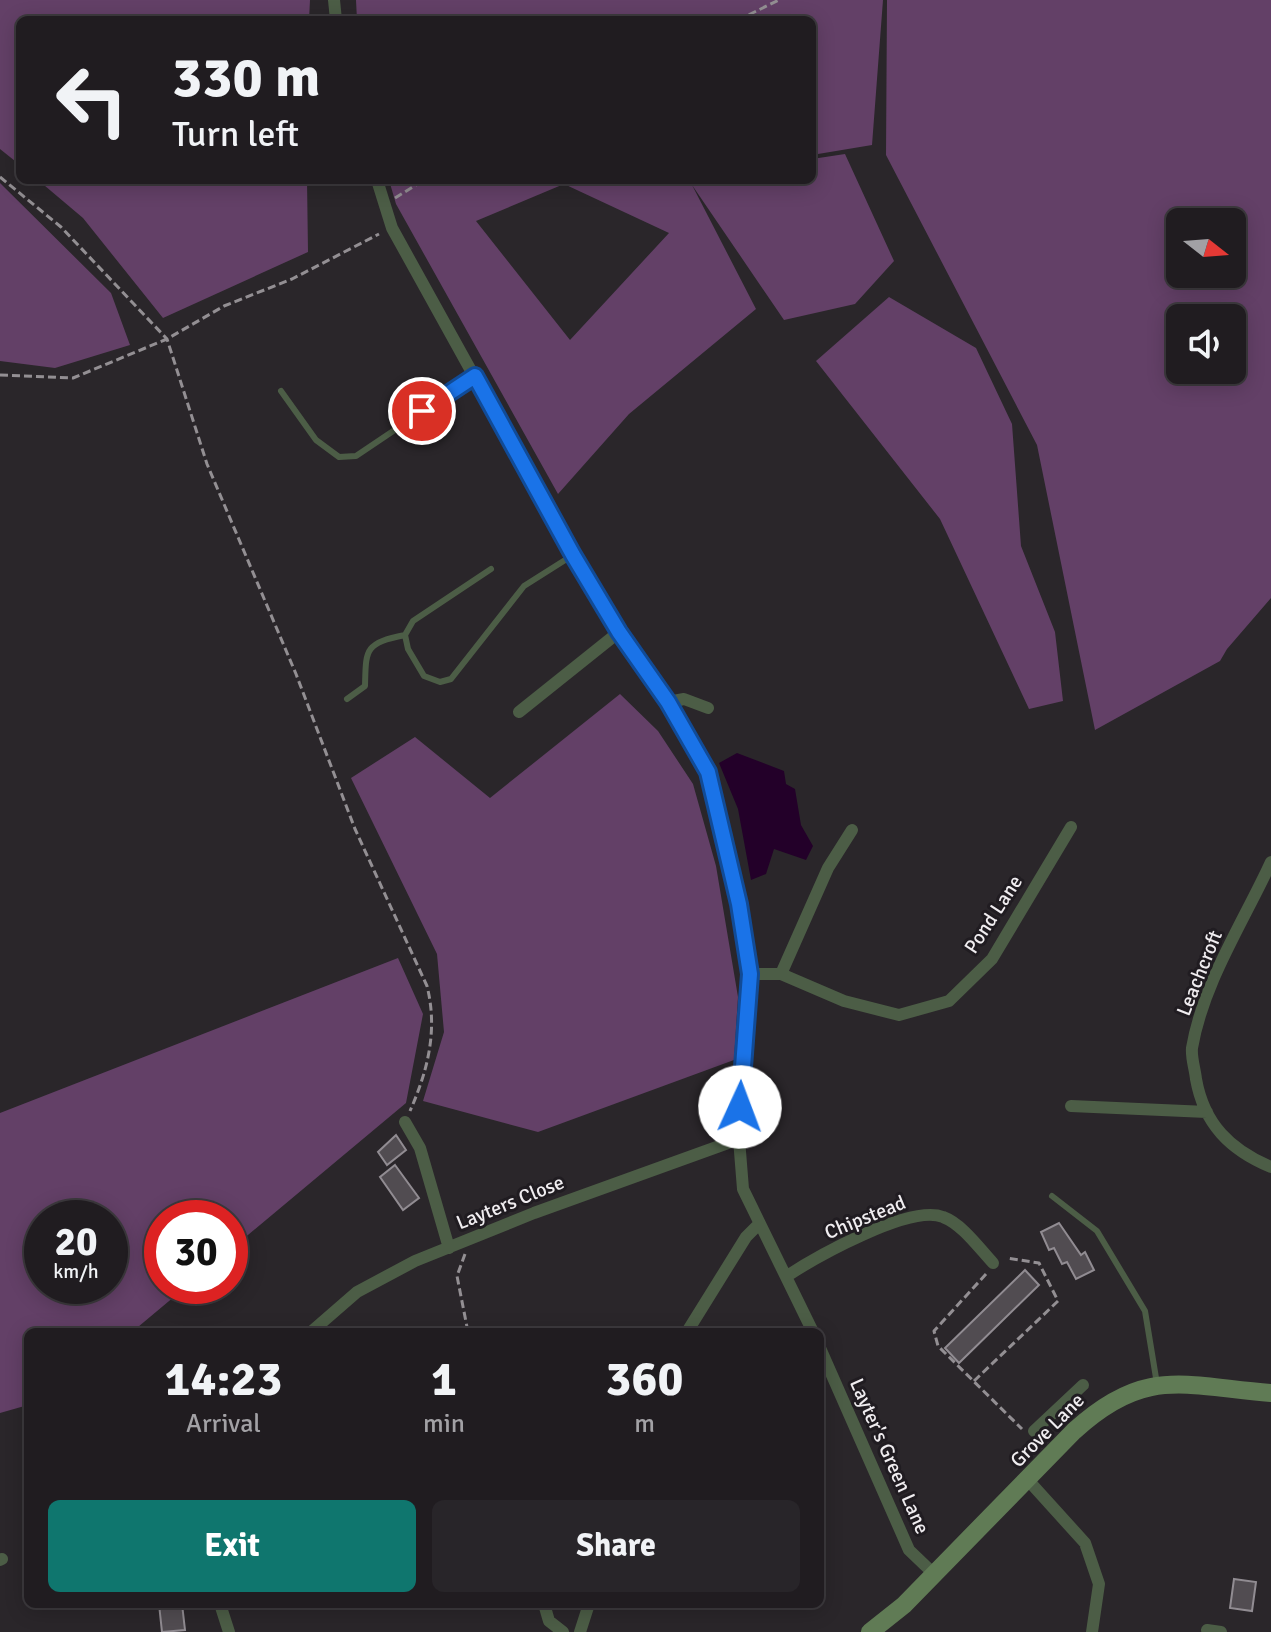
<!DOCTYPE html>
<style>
body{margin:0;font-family:Signika,sans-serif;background:#282529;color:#f1f3f6;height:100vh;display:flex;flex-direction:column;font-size:30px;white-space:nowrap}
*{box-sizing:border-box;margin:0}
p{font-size:26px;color:#a2a1a5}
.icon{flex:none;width:44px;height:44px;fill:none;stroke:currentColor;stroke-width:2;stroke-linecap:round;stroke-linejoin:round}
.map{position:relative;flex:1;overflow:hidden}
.panel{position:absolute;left:24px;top:1328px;width:800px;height:280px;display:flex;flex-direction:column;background:#201c20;border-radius:12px;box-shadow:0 4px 20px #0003,0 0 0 2px #3d3a3e}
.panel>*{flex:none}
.hud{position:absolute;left:16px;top:16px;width:800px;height:168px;border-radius:12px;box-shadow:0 4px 20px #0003,0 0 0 2px #3d3a3e;background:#201c20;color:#f1f3f6;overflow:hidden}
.needle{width:52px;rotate:107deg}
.buttons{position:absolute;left:1166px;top:208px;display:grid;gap:16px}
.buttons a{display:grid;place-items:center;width:80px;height:80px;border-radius:12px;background:#201c20;box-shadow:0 4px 20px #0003,0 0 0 2px #3d3a3e;font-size:40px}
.speed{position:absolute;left:24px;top:1200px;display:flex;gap:16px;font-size:40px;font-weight:700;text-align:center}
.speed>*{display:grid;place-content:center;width:104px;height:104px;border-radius:50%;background:#201c20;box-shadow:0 4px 20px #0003,0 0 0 2px #3d3a3e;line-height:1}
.speed small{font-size:20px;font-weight:400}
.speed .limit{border:12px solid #d22;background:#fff;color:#111}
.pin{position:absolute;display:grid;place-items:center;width:68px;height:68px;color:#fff;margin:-34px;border:4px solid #fff;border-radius:50%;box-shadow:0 2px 8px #0007}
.me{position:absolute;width:88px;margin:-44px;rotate:2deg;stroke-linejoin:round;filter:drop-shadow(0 0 6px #0008)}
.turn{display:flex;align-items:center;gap:28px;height:168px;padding:0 24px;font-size:36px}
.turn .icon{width:104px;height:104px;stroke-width:2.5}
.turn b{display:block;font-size:56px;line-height:68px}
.eta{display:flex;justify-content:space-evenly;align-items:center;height:136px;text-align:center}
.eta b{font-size:48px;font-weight:700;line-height:56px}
.action{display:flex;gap:16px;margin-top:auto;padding:16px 24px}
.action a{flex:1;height:92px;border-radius:12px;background:#0f766e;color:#fff;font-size:32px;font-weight:700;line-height:92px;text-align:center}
.action a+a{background:#282529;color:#f1f3f6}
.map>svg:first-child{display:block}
.green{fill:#634067;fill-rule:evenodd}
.water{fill:#230029}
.building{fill:#514c51;stroke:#918c92;stroke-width:2}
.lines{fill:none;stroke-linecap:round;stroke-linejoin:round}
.path{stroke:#938f93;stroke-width:3;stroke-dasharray:8 4;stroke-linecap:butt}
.lane{stroke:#4c5d46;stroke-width:6}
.street{stroke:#4c5d46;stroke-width:12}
.secondary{stroke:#607b55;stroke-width:18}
.route-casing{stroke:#114b97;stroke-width:20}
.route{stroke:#1a73e8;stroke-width:14}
.labels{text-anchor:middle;stroke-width:6;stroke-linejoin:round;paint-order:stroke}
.street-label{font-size:20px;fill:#f0edf0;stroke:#201c21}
</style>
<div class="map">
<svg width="1271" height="1632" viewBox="0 0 1271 1632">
<rect width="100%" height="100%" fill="#2a262a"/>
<path class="green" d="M0 0H310L309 20H20V165L0 149Z
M356 0H883L872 145 812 155V20H357Z
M887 0H1271V598L1227 649 1220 661 1095 730 1037 445 886 155ZM1180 222H1232V274H1180ZM1180 318H1232V370H1180Z
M845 154 894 261 855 304 784 320 692 185 756 309 629 414 558 494 396 204 389 180H812V159ZM564 184 669 233 570 340 476 221Z
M38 180H307L308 252 163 318 83 218Z
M0 183 111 293 130 345 55 368 0 361Z
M889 297 976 348 1012 424 1021 546 1055 632 1063 701 1029 709 940 519 816 361Z
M620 694 658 731 693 784 716 866 738 997 734 1060 538 1132 423 1101 444 1032 437 954 351 778 415 737 490 798Z
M398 958 423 1014 406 1103 230 1250V1218H162V1286H187L132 1332H28V1405L0 1413V1113ZM42 1218H110V1286H42Z"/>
<path class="water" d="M737 753 784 771 786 784 795 789 801 825 813 846 806 860 774 849 766 874 751 880 738 809 719 763Z"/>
<path class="building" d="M396 1135 406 1150 387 1165 378 1152Z
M395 1165 419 1198 403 1210 380 1177Z
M1059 1223 1081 1255 1085 1252 1094 1270 1076 1279 1067 1262 1062 1264 1054 1248 1049 1250 1041 1232Z
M1025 1270 1039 1285 959 1363 945 1348Z
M1234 1579 1256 1582 1252 1611 1230 1608Z
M159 1604H182L185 1630 162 1632Z"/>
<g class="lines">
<path class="path" d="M738 20 779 0
M0 177 61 227 167 339 207 464 296 674 355 829 427 986C438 1030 428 1070 410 1111
M395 198 424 180
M0 375 73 378 167 339 224 306 292 279 379 234
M465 1254 457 1276 468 1332
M986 1274 934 1331 938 1346 1022 1429
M974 1381 1058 1301 1039 1263 1007 1258"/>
<path class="lane" d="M281 391 316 440 339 457 356 456 475 376
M491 569 413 621 405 635 408 649 424 676 440 682 451 679 524 586 573 555
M347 699 365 686C366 650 364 643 405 635
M1052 1196 1097 1231 1145 1311 1157 1384"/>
<path class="street" d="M334 0 336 20
M377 180 392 228 573 555 619 632 668 702 708 772 739 904 750 974 739 1139 743 1189 813 1332
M668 702 684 699 708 708
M519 712 619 632
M1271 862C1244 921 1203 983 1192 1048 1191 1058 1195 1069 1196 1079 1204 1124 1230 1150 1271 1167
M750 974H781L844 1001 899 1015 949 1001 992 959 1071 827
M781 974 828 868 852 830
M1071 1106 1207 1112
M405 1122 420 1148 449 1248
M787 1276C816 1257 910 1204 943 1217 962 1224 979 1248 993 1263
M311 1332 357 1292 415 1261 534 1213 739 1139
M687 1332 746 1237 758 1225
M820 1348 909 1550 933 1573
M1034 1431 1083 1385
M1028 1480 1085 1543 1099 1584 1092 1632
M0 1560 2 1559
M220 1604 229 1632
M544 1604 549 1621 563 1632
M1207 1630 1221 1632
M580 1632 589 1604"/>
<path class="secondary" d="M870 1632 904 1605 1074 1431C1145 1366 1183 1386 1271 1393"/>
</g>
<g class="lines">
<g class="route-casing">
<path id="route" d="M422 411 475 376 573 555 619 632 668 702 708 772 739 904 750 974 740 1107"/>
</g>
<use href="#route" class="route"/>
</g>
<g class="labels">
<g class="street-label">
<text transform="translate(993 914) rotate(-57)" y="7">Pond Lane</text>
<text transform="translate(1199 973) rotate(-68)" y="7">Leachcroft</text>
<text transform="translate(510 1202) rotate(-22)" y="7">Layters Close</text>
<text transform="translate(865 1217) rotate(-22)" y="7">Chipstead</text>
<text transform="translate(1047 1430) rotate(-45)" y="7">Grove Lane</text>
<text transform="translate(890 1456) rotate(66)" y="7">Layter's Green Lane</text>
</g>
</g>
</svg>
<div class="buttons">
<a><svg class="needle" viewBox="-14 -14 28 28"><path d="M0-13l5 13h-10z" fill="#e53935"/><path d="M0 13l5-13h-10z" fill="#a2a1a5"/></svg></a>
<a><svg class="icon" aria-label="sound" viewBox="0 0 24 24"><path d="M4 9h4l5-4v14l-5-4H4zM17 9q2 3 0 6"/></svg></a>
</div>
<div class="speed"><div>20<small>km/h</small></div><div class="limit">30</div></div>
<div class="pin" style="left:422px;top:411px;background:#d93025"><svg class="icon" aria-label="arrive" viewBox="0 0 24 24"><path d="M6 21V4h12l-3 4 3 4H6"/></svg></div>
<svg class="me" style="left:740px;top:1107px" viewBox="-20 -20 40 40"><circle r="19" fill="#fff"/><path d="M0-13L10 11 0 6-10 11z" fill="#1a73e8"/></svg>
<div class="hud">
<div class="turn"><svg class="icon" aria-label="left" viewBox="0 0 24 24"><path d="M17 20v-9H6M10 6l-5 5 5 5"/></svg><div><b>330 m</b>Turn left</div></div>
</div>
<section class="panel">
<div class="eta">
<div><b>14:23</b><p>Arrival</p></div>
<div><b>1</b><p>min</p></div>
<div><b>360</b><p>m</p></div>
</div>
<div class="action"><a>Exit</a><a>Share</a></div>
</section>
</div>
